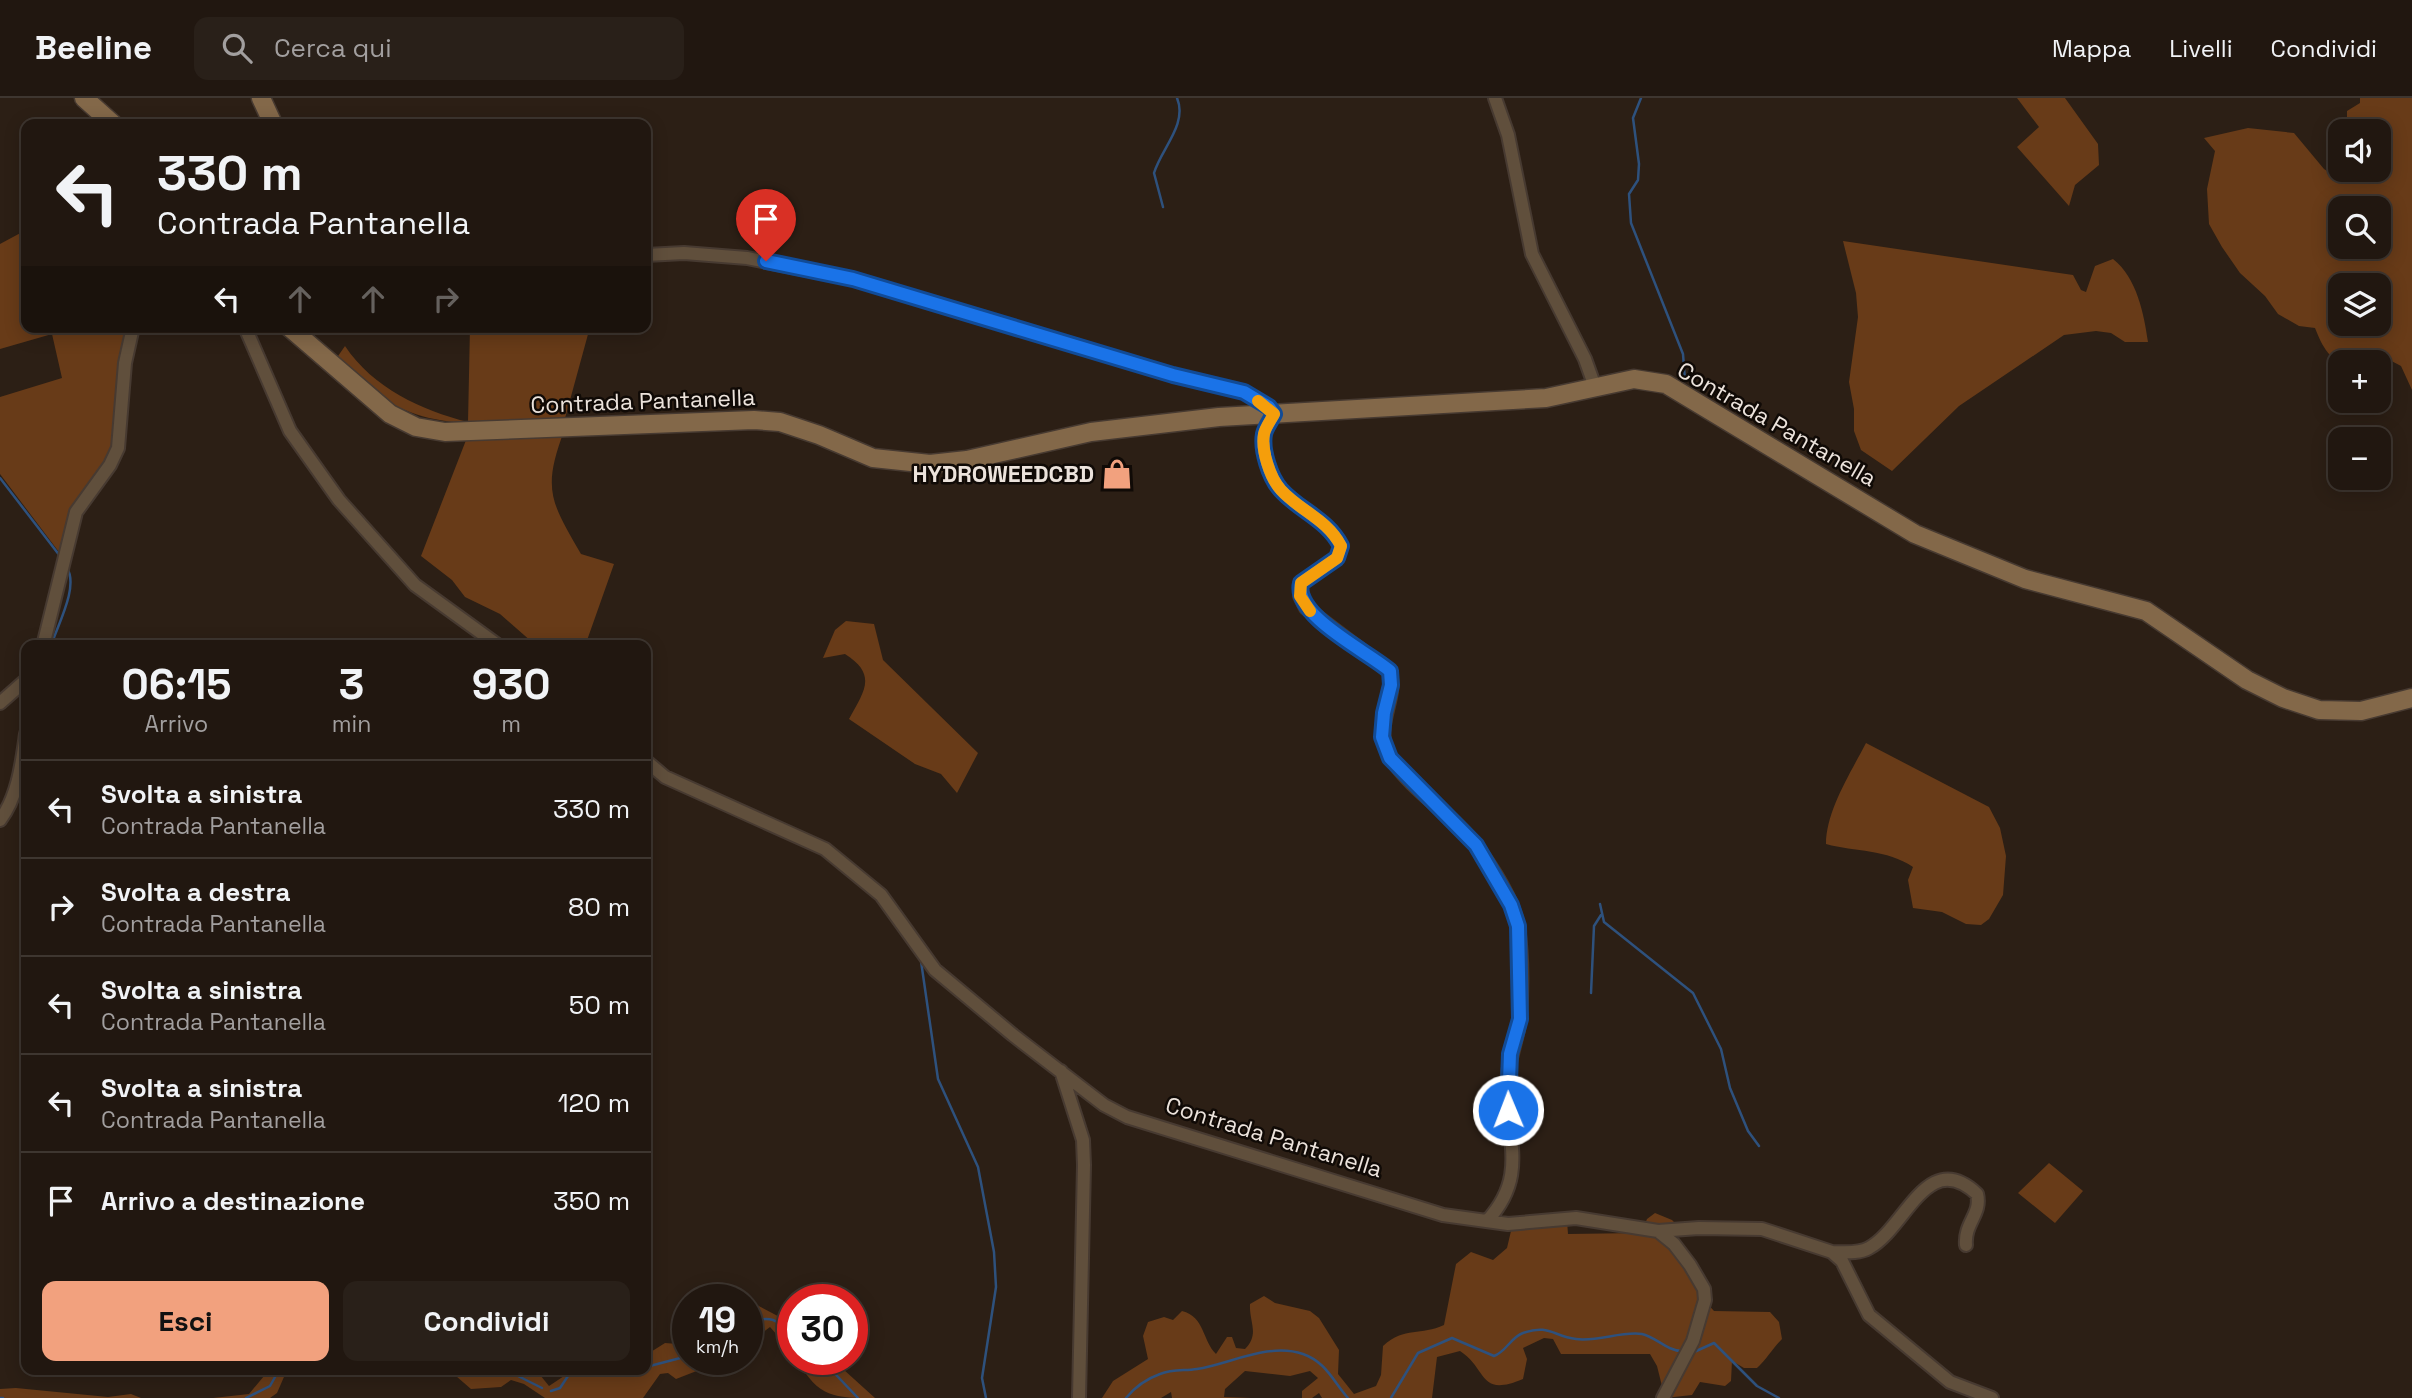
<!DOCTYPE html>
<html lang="it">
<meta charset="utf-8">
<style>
body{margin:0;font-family:"Space Grotesk",sans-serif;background:#292019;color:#f1f3f6;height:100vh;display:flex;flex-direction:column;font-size:26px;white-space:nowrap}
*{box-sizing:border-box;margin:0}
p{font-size:23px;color:#a29f9f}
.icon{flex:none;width:38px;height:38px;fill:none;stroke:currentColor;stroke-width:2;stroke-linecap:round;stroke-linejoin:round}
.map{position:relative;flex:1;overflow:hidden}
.sheet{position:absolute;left:21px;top:542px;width:630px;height:735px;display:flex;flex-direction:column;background:#211710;border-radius:14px;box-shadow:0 4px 18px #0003,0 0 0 2px #3e3630}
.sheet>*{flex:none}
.hud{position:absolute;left:21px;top:21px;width:630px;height:214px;border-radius:14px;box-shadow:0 4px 18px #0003,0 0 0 2px #3e3630;background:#211710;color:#f1f3f6;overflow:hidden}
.fabs{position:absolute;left:2328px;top:21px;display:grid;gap:14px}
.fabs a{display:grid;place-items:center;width:63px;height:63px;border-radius:14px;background:#211710;box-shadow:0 4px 18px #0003,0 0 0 2px #3e3630;font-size:35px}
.speed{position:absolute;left:672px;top:1186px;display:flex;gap:14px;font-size:35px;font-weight:700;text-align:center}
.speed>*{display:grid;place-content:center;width:91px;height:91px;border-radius:50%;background:#211710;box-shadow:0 4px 18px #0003,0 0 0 2px #3e3630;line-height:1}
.speed small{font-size:18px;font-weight:400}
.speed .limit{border:10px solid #d22;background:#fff;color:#111}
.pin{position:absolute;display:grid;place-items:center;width:60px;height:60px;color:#fff;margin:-72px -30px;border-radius:50% 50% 50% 0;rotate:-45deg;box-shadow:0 0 7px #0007}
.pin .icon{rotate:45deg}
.me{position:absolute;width:77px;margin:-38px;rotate:359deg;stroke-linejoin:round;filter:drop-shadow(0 0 5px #0008)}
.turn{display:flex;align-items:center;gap:24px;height:147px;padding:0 21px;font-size:32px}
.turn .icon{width:91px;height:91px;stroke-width:2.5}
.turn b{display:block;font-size:49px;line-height:60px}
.lanes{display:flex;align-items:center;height:66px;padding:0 21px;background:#0003;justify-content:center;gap:35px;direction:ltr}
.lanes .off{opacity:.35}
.eta{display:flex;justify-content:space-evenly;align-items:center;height:119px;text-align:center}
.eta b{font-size:42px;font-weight:600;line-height:49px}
.primary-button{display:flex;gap:14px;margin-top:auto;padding:14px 21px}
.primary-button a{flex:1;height:80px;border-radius:14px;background:#f2a17e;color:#111;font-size:28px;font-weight:600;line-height:80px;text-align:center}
.primary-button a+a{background:#292019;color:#f1f3f6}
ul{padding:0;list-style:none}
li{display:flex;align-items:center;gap:21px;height:98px;padding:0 21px;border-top:2px solid #3e3630}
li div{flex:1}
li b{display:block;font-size:26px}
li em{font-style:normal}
header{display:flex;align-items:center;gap:42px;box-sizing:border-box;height:98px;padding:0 35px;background:#211710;border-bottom:2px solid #3e3630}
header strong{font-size:33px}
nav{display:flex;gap:38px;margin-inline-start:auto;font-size:24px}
.search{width:490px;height:63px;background:#292019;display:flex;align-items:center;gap:18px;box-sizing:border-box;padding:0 24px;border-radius:14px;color:#a29f9f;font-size:26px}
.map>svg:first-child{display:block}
.green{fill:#683b18;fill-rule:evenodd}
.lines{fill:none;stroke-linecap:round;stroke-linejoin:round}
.stream{stroke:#2e517d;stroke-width:2.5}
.street-casing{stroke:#473a31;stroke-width:16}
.secondary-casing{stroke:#473a31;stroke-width:21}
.street{stroke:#604f3c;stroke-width:12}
.secondary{stroke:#836849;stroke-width:18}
.route-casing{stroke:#114b97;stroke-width:18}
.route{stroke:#1a73e8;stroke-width:12}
.slow{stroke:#f59e0b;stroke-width:12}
.labels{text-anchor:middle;stroke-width:5;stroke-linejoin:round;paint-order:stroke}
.street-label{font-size:23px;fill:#ece3dc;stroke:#100a06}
.poi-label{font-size:23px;font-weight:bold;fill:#ece3dc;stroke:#100a06;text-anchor:end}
</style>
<header>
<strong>Beeline</strong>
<div class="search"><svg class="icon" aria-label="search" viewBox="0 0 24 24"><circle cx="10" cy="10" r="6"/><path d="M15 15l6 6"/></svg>Cerca qui</div>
<nav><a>Mappa</a><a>Livelli</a><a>Condividi</a></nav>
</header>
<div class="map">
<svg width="2412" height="1300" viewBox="0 0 2412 1300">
<rect width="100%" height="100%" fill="#2c1f15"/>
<path class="green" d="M2017 0H2065L2098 46 2099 67 2075 87 2069 108 2017 49 2039 29Z
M2360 0H2412V292L2401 268 2382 258C2343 270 2330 269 2315 230L2299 228 2278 216 2265 198 2240 175 2222 149 2209 126 2207 91 2215 53 2204 40 2248 30 2294 35 2324 71 2344 84 2348 72H2378V33H2347V13L2360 5ZM2340 110H2378V149H2340ZM2340 187H2378V226H2340Z
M26 132V229H130L117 332 108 362 81 396 72 416 62 458 0 376V299L62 280 52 236 0 251V146Z
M1843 143 2073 177 2081 192 2086 194 2095 168 2113 161C2137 180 2144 216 2148 244H2125L2111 235 2096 233 2064 237 1959 308 1892 373 1861 352 1854 333V311L1849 284 1858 219 1856 195Z
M470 229H590L564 324C507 324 436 335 386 302 368 290 352 274 336 261L345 248C373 290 421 312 468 324Z
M564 333C542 392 551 404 581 456L614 466 585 548 564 542 546 548 532 544 500 516 465 499 452 482 421 458 468 337Z
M846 523 874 526 883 562 978 655 957 695 941 676 915 666 849 621C864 593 878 577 845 556L823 560 835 532Z
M1866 645 1989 709 2000 730 2006 758 2003 797 1989 821 1981 827 1966 826 1942 814 1913 810 1908 782 1913 769C1887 751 1855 754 1826 746 1826 713 1851 674 1866 645Z
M2049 1065 2083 1093 2055 1125 2018 1095Z
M1655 1115 1672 1122 1678 1128 1669 1137C1688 1156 1710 1172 1703 1201L1714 1213 1770 1214 1779 1224 1782 1241C1772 1251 1767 1261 1757 1270H1744L1732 1263 1731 1283 1725 1288 1700 1284 1692 1297 1665 1300 1657 1268 1650 1256H1561L1553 1241 1544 1240 1523 1250 1527 1261 1523 1281C1478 1300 1488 1271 1460 1253L1437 1259 1432 1300H1322L1319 1295 1312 1300H1302V1293L1318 1280 1310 1273 1290 1278 1245 1273 1225 1291 1224 1299 1251 1300H1172L1171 1294 1161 1300H1102L1113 1283 1148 1261 1143 1238 1148 1224 1164 1219 1173 1222 1182 1213C1205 1219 1202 1242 1216 1256L1227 1239H1232L1236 1250 1245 1251C1260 1236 1249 1224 1250 1206L1264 1198 1275 1205 1310 1213 1319 1220 1339 1252 1338 1276 1354 1296 1376 1288 1381 1277 1383 1248C1405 1228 1421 1238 1444 1227L1456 1166 1471 1154 1493 1162 1507 1150 1511 1133 1519 1129 1567 1123 1568 1136 1641 1135 1647 1121Z
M755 1206 793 1226V1255L770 1229 747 1246V1209Z
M688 1241V1262H725L676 1281 668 1275 660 1276 643 1300H545L524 1286 511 1282 501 1289 471 1291 449 1272H536L549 1288 564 1278V1272H646V1257L665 1245 678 1246Z
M797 1262H833L875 1300C834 1300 819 1300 797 1262Z
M269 1272H287L277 1295 270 1300H213L249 1296Z
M16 1290 108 1299 131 1296 141 1300H0V1291Z"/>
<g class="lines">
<path class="stream" d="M1641 0 1633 20 1639 66 1638 82 1629 96 1631 125 1683 256 1685 283
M1163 109 1154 75C1161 51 1188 26 1177 0
M0 380 60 458
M51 548C57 528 79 489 67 470
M1600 806 1604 824 1693 895 1721 951 1730 990 1748 1033 1759 1048
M921 863 938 981 978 1069 994 1154 996 1189 982 1280 986 1300
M1591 895 1594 828 1601 817
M747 1226C769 1216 779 1221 793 1239
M1694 1254 1714 1245 1757 1288 1779 1300
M822 1262 858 1300
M646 1269 688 1258
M467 1272 516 1277 542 1290
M551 1293 560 1290 572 1272
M0 1300H3
M246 1300 270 1288 279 1272
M1126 1300C1135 1289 1146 1281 1160 1276 1173 1271 1184 1273 1197 1271 1230 1266 1269 1244 1303 1256 1326 1264 1333 1283 1348 1300
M1391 1300 1418 1255 1452 1240 1494 1258C1506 1254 1511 1239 1523 1235 1549 1226 1553 1238 1576 1241 1598 1244 1621 1233 1642 1236 1656 1239 1667 1253 1682 1253"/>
<g class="street-casing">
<path id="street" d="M1495 0 1508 37 1532 156 1585 261 1595 289
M646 157 684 155 747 160 853 181 1173 277 1244 294 1269 309 1274 316C1271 322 1265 329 1264 336 1261 352 1270 380 1281 392 1300 413 1327 421 1341 448L1337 460 1301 485 1300 498 1306 510 1389 573C1400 600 1370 629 1391 660 1413 694 1453 716 1476 748 1492 769 1514 803 1518 829 1522 856 1522 891 1520 919 1518 942 1507 963 1507 987 1506 1042 1529 1077 1487 1123
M245 229 290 333 339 402 415 487 499 548
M43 548 76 414 110 367 118 350 125 265 133 229
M0 605 26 582
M646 663 665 679 825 751 881 797 935 872 1013 937 1104 1007 1127 1019 1443 1117 1508 1126 1576 1120 1658 1133 1674 1146 1690 1167 1704 1191 1705 1202 1693 1243 1663 1300
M0 722C18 699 22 664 26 636
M1061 973 1083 1042 1084 1067 1079 1300
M1658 1133 1699 1130 1762 1131 1832 1154 1842 1163 1869 1217 1950 1284 1992 1300
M1832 1154C1843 1154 1859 1156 1869 1150 1906 1130 1927 1049 1977 1096 1982 1116 1964 1125 1966 1147"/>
</g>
<g class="secondary-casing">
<path id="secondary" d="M84 0 113 26
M261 0 273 26
M289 229 390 316 416 329 445 334 754 322 780 324 819 337 873 360 930 366 967 362 1091 334 1219 319 1546 300 1634 281 1666 286 1915 436 2025 481 2146 513 2247 582 2283 600 2319 612 2361 613 2412 600"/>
</g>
<use href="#street" class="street"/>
<use href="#secondary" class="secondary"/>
</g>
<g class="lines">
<g class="route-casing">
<path id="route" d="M766 163 853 181 1173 277 1244 294 1269 309 1274 316C1271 322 1265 330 1264 336 1261 352 1270 380 1281 392 1300 413 1327 421 1341 448L1337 460 1301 485C1293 518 1367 553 1390 573L1391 587 1384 615 1382 639 1390 660 1476 747 1511 807 1518 828 1520 921 1510 956 1508 1012"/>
</g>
<use href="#route" class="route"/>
<path class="slow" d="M1258 303 1274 316C1271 322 1265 330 1264 336 1261 352 1270 380 1281 392 1300 413 1327 421 1341 448L1337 460 1301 485 1300 498 1310 513"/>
</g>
<defs>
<g id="shop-bare" transform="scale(2.415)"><path d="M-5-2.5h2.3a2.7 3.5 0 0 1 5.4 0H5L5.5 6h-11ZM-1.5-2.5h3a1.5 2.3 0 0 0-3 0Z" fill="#f2a17e" stroke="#100a06" stroke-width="2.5" paint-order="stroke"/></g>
</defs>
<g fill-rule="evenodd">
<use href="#shop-bare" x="1117" y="376"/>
</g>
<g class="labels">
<g class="street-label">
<text transform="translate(643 303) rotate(-2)" y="8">Contrada Pantanella</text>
<text transform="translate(1777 326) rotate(30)" y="8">Contrada Pantanella</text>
<text transform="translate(1274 1039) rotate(17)" y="8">Contrada Pantanella</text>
</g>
<g class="poi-label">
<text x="1094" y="384">HYDROWEEDCBD</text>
</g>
</g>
</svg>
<div class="fabs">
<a><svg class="icon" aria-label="sound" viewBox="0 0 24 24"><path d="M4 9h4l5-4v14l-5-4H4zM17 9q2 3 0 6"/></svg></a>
<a><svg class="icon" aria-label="search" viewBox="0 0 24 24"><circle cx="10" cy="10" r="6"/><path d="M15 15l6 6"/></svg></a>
<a><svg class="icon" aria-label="layers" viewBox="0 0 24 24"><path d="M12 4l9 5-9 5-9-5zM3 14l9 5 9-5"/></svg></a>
<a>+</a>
<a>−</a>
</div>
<div class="speed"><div>19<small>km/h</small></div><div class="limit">30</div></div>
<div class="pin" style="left:766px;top:163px;background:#d93025"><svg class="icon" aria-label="arrive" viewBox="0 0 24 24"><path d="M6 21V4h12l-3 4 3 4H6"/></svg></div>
<svg class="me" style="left:1508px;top:1012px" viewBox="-20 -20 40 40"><circle r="17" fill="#1a73e8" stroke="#fff" stroke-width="3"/><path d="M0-11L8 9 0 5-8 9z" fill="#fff"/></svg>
<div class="hud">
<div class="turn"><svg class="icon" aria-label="left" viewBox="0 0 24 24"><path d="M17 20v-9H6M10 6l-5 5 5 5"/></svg><div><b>330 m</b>Contrada Pantanella</div></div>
<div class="lanes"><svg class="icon" aria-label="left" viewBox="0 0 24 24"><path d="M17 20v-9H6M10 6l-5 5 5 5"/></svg><svg class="icon off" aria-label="ahead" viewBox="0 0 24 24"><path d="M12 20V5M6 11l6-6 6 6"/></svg><svg class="icon off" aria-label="ahead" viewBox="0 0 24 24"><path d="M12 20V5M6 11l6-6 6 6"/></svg><svg class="icon off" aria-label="right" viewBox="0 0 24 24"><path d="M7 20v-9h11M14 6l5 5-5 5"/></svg></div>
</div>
<section class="sheet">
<div class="eta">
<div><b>06:15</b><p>Arrivo</p></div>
<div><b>3</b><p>min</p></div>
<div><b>930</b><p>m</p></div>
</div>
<ul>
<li><svg class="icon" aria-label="left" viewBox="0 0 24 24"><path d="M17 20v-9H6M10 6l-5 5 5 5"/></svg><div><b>Svolta a sinistra</b><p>Contrada Pantanella</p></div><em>330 m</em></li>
<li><svg class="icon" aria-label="right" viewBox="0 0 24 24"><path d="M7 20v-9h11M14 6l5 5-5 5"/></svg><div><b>Svolta a destra</b><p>Contrada Pantanella</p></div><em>80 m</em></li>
<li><svg class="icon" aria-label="left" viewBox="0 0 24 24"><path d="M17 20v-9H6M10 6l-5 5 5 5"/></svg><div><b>Svolta a sinistra</b><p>Contrada Pantanella</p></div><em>50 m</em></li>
<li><svg class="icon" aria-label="left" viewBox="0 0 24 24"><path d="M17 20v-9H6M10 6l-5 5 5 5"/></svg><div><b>Svolta a sinistra</b><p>Contrada Pantanella</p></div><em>120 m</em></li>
<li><svg class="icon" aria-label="arrive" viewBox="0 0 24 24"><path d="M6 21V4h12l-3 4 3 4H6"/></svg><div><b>Arrivo a destinazione</b></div><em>350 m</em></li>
</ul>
<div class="primary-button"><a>Esci</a><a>Condividi</a></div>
</section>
</div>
